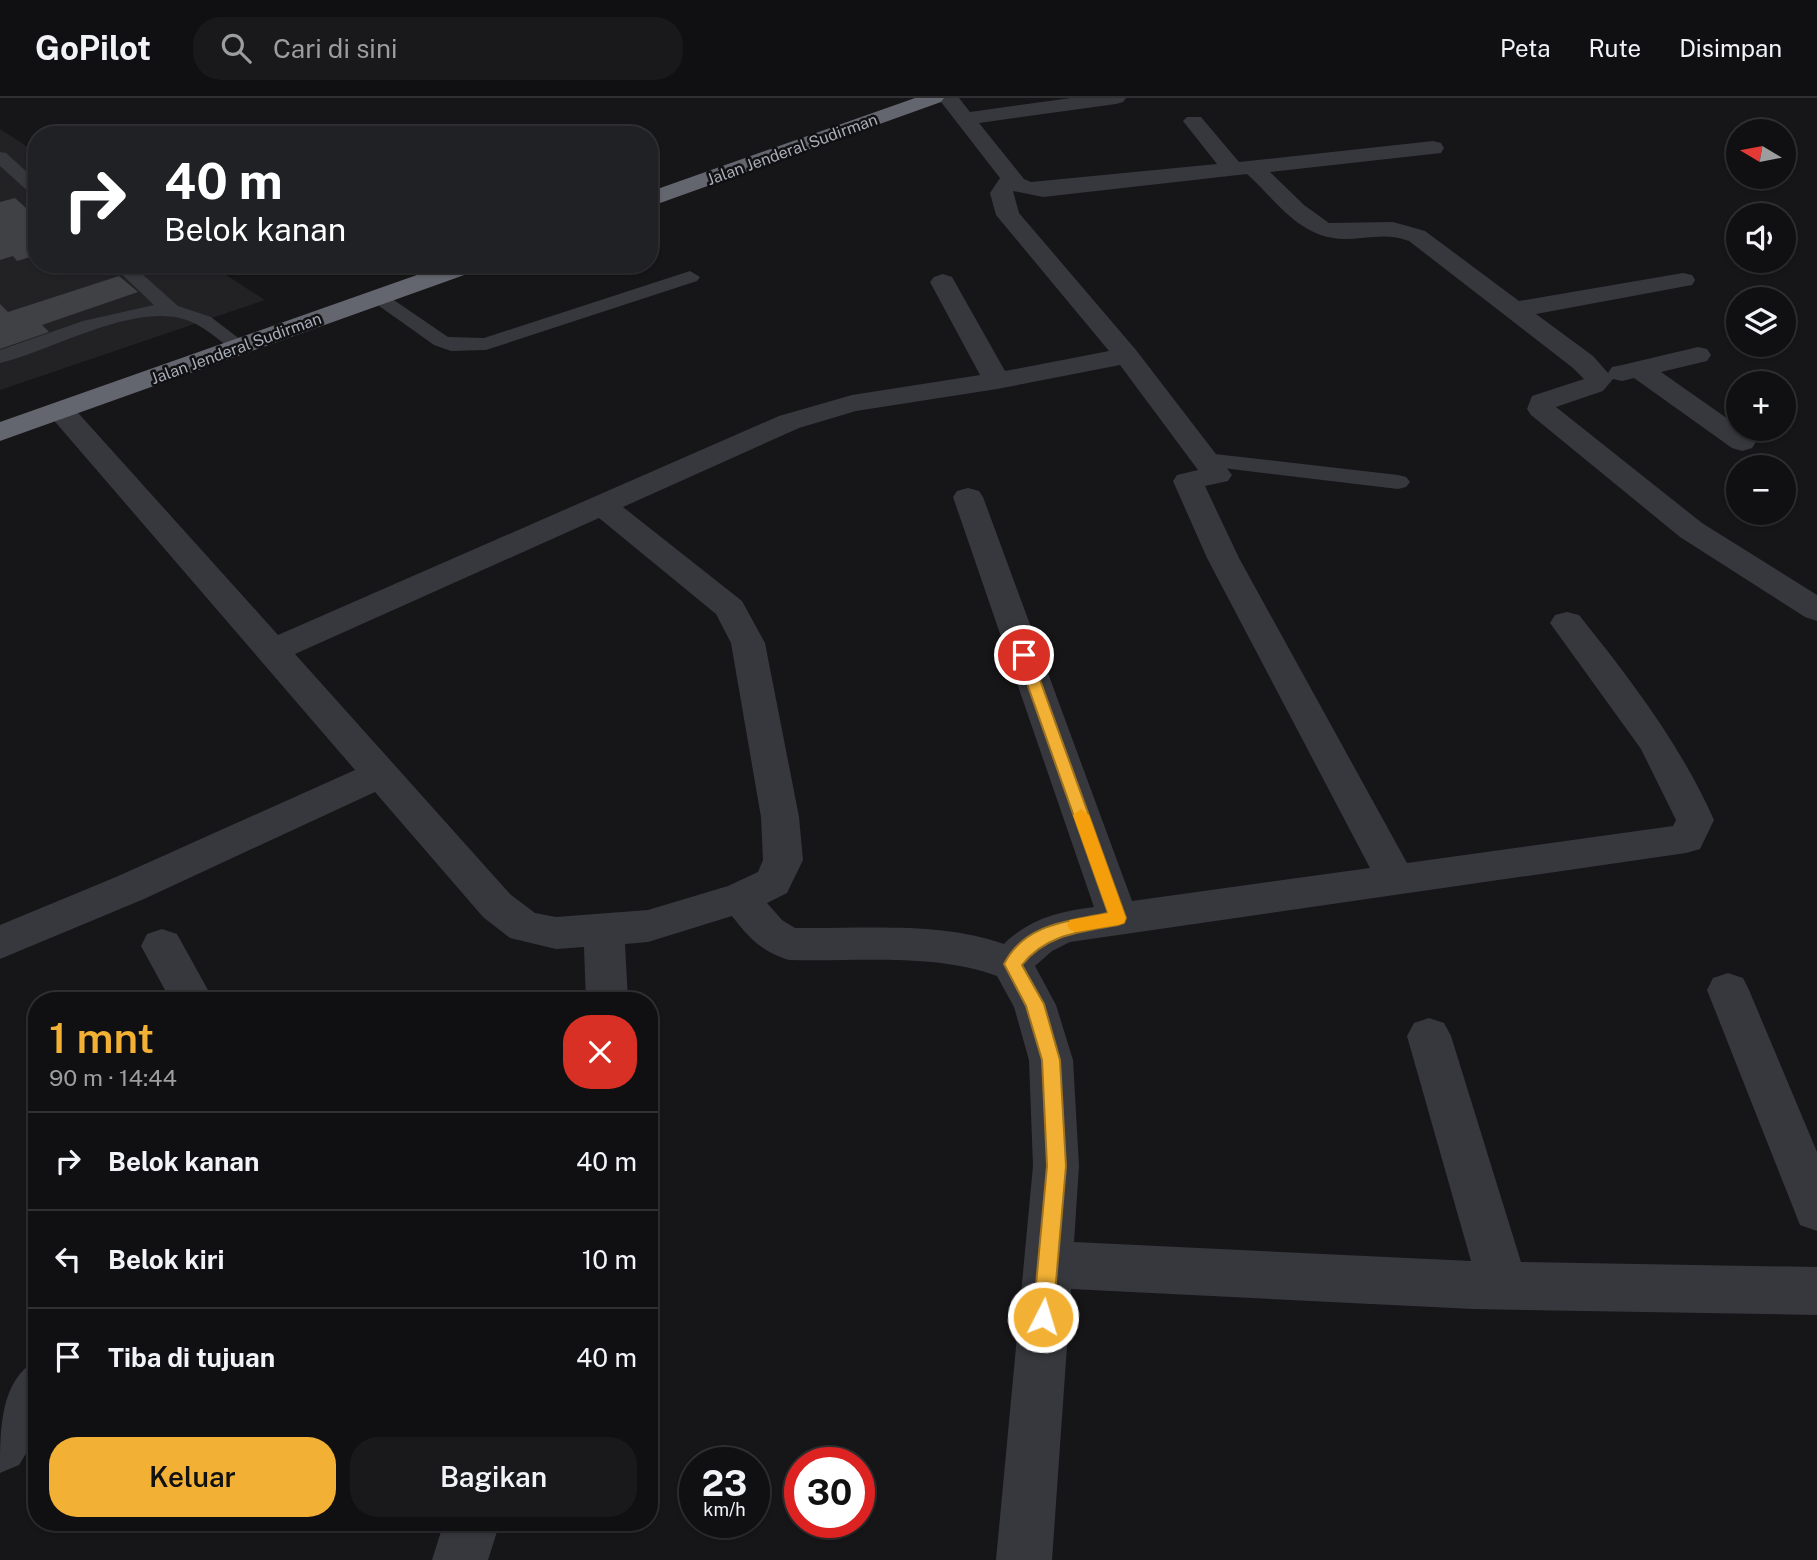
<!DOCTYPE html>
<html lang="id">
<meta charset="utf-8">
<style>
body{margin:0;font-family:"Public Sans",sans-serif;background:#19191b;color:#f1f3f6;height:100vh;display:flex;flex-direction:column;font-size:26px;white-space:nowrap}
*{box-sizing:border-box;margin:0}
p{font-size:23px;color:#9c9d9f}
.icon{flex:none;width:38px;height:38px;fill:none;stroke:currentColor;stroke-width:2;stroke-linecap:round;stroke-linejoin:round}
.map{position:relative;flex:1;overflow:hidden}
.panel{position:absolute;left:28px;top:894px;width:630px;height:539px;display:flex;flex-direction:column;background:#101012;border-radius:28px;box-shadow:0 2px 5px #0004,0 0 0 2px #303032}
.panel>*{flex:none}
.banner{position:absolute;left:28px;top:28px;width:630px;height:147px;border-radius:28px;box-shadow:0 2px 5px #0004,0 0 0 2px #303032;background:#202124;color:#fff;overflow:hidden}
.needle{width:46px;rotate:280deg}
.tools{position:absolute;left:1726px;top:21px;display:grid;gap:14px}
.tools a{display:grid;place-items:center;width:70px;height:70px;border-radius:50%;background:#101012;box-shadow:0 2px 5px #0004,0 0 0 2px #303032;font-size:35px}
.speed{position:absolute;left:679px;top:1349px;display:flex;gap:14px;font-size:35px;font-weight:700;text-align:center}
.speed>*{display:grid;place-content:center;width:91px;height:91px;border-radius:50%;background:#101012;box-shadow:0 2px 5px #0004,0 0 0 2px #303032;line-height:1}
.speed small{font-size:18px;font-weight:400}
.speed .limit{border:10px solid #d22;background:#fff;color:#111}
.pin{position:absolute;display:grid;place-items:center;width:60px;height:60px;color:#fff;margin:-30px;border:4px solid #fff;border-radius:50%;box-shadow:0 2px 7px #0007}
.me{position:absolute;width:77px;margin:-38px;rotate:5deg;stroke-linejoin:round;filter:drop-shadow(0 0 5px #0008)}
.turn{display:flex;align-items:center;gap:24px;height:147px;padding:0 21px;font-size:32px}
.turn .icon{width:91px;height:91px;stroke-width:2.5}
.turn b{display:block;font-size:49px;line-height:60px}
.round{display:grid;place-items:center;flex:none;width:74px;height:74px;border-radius:28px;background:#19191b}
.overview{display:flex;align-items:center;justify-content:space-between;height:119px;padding:0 21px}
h1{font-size:42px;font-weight:600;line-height:52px;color:#f2b134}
.button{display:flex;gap:14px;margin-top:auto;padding:14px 21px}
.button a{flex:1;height:80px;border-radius:28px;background:#f2b134;color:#111;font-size:28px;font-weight:600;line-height:80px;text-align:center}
.button a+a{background:#19191b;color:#f1f3f6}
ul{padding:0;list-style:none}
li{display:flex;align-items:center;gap:21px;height:98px;padding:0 21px;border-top:2px solid #303032}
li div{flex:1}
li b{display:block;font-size:26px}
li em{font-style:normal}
header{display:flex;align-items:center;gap:42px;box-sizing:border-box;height:98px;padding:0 35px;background:#101012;border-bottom:2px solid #303032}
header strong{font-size:33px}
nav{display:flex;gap:38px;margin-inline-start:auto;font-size:24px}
.search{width:490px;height:63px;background:#19191b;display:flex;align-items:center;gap:18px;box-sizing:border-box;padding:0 24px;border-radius:28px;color:#9c9d9f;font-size:26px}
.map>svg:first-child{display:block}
.built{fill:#222225}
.building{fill:#404145}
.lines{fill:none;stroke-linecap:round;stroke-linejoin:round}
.lane{fill:#37383d;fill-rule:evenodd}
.street{fill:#37383d;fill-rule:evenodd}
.highway{fill:#63666e;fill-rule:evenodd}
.route{fill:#f2b134;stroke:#9d7322;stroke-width:2}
.slow{fill:#f59e0b}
.labels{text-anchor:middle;stroke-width:5;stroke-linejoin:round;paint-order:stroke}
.far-street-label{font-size:16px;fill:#a8adb8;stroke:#111113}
</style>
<header>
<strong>GoPilot</strong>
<div class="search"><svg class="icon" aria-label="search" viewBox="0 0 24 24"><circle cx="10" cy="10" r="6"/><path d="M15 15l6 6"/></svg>Cari di sini</div>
<nav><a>Peta</a><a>Rute</a><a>Disimpan</a></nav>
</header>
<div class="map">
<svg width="1817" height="1462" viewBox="0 0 1817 1462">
<rect width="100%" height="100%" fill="#161618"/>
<path class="built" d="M0 31 37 55V166H209L265 202 0 292Z"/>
<path class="building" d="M15 100 37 120V157L17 163 13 158 0 162V104Z
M119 178 138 194 42 227 49 234 0 251V206L8 214Z"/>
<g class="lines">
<path class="lane" d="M0 54 6 55 37 83V97L31 96 0 68Z
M111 166H131L178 208 211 219 250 249 247 253H233C218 241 202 226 183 221 131 206 51 253 0 265V252L83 223 154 207Z
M690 173 700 179 697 183 486 252 451 253 434 247 368 200 378 194 385 196 448 239 484 240Z
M1206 355 1398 377 1406 379 1410 384 1406 389 1398 391 1198 367 1195 362 1198 357Z"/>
<path class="street" d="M938 0H959L970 14 1071 0H1126L1123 4 1116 6 979 25 1024 81 1031 84 1217 66 1183 23 1187 19H1201L1239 64 1433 43 1441 45 1444 50 1441 55 1270 74 1304 107 1329 125 1393 124 1425 133 1519 203 1683 175 1692 177 1695 182 1692 187 1536 216 1593 258 1608 275 1612 269 1622 267 1698 249 1707 251 1711 257 1707 263 1661 274 1738 328V331L1752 338 1756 344 1752 350 1742 353 1732 350 1634 280 1622 283 1613 281 1603 293 1556 309 1702 425 1817 497V523L1805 519 1680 439 1531 317 1527 311 1532 298 1584 281 1573 270 1409 143C1387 134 1366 141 1344 141 1299 140 1277 103 1247 76L1043 99 1013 93 1019 115 1136 252 1232 377 1228 383 1205 388 1239 460 1407 765 1673 728 1676 722 1641 651 1550 525 1555 517 1567 514 1579 517C1631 582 1680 646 1714 722L1700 751 1686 755 1070 844 1052 853 1035 868 1056 907 1073 962 1079 1068 1074 1144 1471 1163 1407 938 1414 925 1429 920 1444 925 1451 938 1521 1164 1817 1169V1217L1473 1211 1071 1191 1052 1462H996L1033 1068 1029 962 1014 909 997 878C935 855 855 864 789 862 761 853 750 841 732 818L648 844 625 846 628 903H586L584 849 556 851 510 840 483 819 375 694 144 801 0 861V827L116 779 355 672 51 319 47 313 51 307 61 305 71 307 278 537 779 318 852 297 980 277 930 184 934 179 943 176 952 179 1005 273 1109 253 996 117 990 95 1000 80ZM1120 267 1198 372 1177 377 1173 383 1207 460 1370 770 1132 803 983 399 979 393 968 390 957 393 953 399 1094 809C1060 813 1029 821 1004 846 939 823 864 831 795 830L782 822 767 805 787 795 803 762 799 719 765 545 742 503 623 409 799 330 856 313 997 291ZM599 420 716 516 731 545 761 719 763 762 758 774 728 788 648 812 556 819 535 815 511 797 295 556Z
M162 831 177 836 214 903H171L141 848 147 836Z
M1728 875 1743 880 1749 892 1817 1054V1133L1800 1127 1707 892 1713 880Z
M37 1262V1338L19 1367 0 1375C0 1331 0 1282 37 1262Z
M444 1424H500L488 1462H432Z"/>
<path class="highway" d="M915 0H944L941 4 649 109V94Z
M448 166H484L481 171 0 343V324Z"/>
</g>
<path class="route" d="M1024 552 1031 557 1126 820 1124 825 1118 827C1081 834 1046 836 1022 867L1044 906 1060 962 1066 1068 1053 1219 1050 1227 1043 1230 1036 1227 1033 1219 1047 1068 1042 962 1026 908 1004 866C1024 826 1068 823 1108 815L1017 557Z"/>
<path class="slow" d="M1081 711 1089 717 1126 820 1124 825 1118 827 1076 834 1070 832 1067 827 1070 822 1108 815 1073 717Z"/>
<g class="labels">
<g class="far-street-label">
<text transform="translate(792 51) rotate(-20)" y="6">Jalan Jenderal Sudirman</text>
<text transform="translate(236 250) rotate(-20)" y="6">Jalan Jenderal Sudirman</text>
</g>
</g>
</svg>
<div class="tools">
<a><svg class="needle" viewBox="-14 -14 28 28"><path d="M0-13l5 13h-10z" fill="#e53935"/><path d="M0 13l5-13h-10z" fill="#9c9d9f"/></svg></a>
<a><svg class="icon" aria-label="sound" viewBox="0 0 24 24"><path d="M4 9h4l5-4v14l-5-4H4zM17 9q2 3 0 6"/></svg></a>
<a><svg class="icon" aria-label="layers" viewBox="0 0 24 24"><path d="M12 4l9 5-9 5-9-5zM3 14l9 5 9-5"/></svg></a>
<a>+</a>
<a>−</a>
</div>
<div class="speed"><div>23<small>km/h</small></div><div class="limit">30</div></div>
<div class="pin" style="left:1024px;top:557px;background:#d93025"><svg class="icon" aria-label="arrive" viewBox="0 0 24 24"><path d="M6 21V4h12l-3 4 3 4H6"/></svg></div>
<svg class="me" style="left:1043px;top:1219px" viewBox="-20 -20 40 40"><circle r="17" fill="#f2b134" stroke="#fff" stroke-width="3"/><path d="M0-11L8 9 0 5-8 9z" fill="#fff"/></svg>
<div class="banner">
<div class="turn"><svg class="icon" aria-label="right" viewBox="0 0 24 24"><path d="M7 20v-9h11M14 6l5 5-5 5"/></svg><div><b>40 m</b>Belok kanan</div></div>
</div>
<section class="panel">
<div class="overview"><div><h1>1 mnt</h1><p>90 m · 14:44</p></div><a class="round" style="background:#d93025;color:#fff"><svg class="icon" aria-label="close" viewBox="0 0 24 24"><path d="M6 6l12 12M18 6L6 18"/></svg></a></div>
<ul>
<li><svg class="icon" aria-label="right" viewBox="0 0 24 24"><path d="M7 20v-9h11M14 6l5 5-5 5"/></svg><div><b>Belok kanan</b></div><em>40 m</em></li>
<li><svg class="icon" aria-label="left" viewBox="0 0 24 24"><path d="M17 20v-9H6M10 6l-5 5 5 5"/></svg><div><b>Belok kiri</b></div><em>10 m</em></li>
<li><svg class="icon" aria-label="arrive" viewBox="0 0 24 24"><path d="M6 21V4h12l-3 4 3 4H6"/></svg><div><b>Tiba di tujuan</b></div><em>40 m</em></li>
</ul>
<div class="button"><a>Keluar</a><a>Bagikan</a></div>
</section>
</div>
